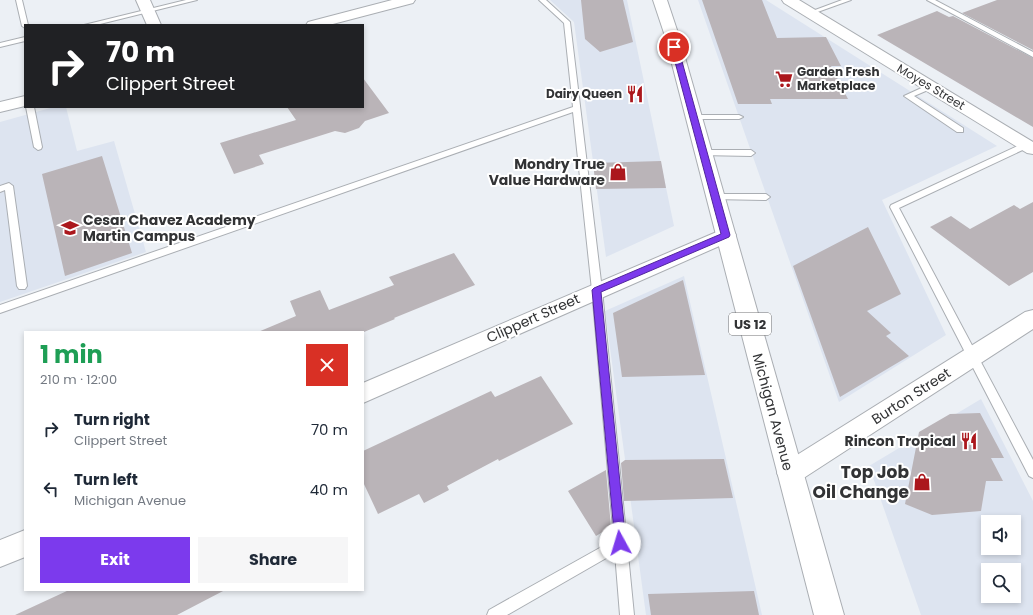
<!DOCTYPE html>
<meta charset="utf-8">
<style>
body{margin:0;font-family:Poppins,sans-serif;background:#f6f6f7;color:#1f2937;height:100vh;display:flex;flex-direction:column;font-size:15px;white-space:nowrap}
*{box-sizing:border-box;margin:0}
p{font-size:13px;color:#747a83}
.icon{flex:none;width:22px;height:22px;fill:none;stroke:currentColor;stroke-width:2;stroke-linecap:round;stroke-linejoin:round}
.map{position:relative;flex:1;overflow:hidden}
.details{position:absolute;left:24px;top:331px;width:340px;height:260px;display:flex;flex-direction:column;background:#fff;border-radius:0px;box-shadow:0 2px 6px #0003}
.details>*{flex:none}
.banner{position:absolute;left:24px;top:24px;width:340px;height:84px;border-radius:0px;box-shadow:0 2px 6px #0003;background:#202124;color:#fff;overflow:hidden}
.buttons{position:absolute;left:981px;top:515px;display:grid;gap:8px}
.buttons a{display:grid;place-items:center;width:40px;height:40px;border-radius:0px;background:#fff;box-shadow:0 2px 6px #0003;font-size:20px}
.pin{position:absolute;display:grid;place-items:center;width:34px;height:34px;color:#fff;margin:-17px;border:2px solid #fff;border-radius:50%;box-shadow:0 1px 4px #0007}
.me{position:absolute;width:44px;margin:-22px;rotate:354deg;stroke-linejoin:round;filter:drop-shadow(0 0 3px #0008)}
.turn{display:flex;align-items:center;gap:14px;height:84px;padding:0 16px;font-size:18px}
.turn .icon{width:52px;height:52px;stroke-width:2.5}
.turn b{display:block;font-size:28px;line-height:34px}
.round{display:grid;place-items:center;flex:none;width:42px;height:42px;border-radius:0px;background:#f6f6f7}
.summary{display:flex;align-items:center;justify-content:space-between;height:68px;padding:0 16px}
h1{font-size:24px;font-weight:700;line-height:30px;color:#1e9e55}
.action{display:flex;gap:8px;margin-top:auto;padding:8px 16px}
.action a{flex:1;height:46px;border-radius:0px;background:#7c3aed;color:#fff;font-size:16px;font-weight:700;line-height:46px;text-align:center}
.action a+a{background:#f6f6f7;color:#1f2937}
ul{padding:0;list-style:none}
li{display:flex;align-items:center;gap:12px;height:60px;padding:0 16px}
li div{flex:1}
li b{display:block;font-size:15px}
li em{font-style:normal}
.map>svg:first-child{display:block}
.built{fill:#dde4f0;fill-rule:evenodd}
.building{fill:#bab4b8}
.lines{fill:none;stroke-linecap:round;stroke-linejoin:round}
.service-casing{stroke:#aaaeb3;stroke-width:2}
.minor-casing{stroke:#aaaeb3;stroke-width:2}
.primary-casing{stroke:#aaaeb3;stroke-width:2}
.service{fill:#fff;fill-rule:evenodd}
.minor{fill:#fff;fill-rule:evenodd}
.primary{fill:#fff;fill-rule:evenodd}
.route{fill:#7c3aed;stroke:#51269a}
.labels{text-anchor:middle;stroke-width:4;stroke-linejoin:round;paint-order:stroke}
.far-poi-label{font-size:12px;font-weight:bold;fill:#323335;stroke:#fff;text-anchor:start}
.far-street-label{font-size:12px;fill:#323335;stroke:#fff}
.shield{fill:#fff;stroke:#707072;stroke-width:1}
.shield-label{font-size:13px;font-weight:bold;fill:#323335}
.poi-label{font-size:14px;font-weight:bold;fill:#323335;stroke:#fff;text-anchor:end}
.street-label{font-size:14px;fill:#323335;stroke:#fff}
.near-poi-label{font-size:17px;font-weight:bold;fill:#323335;stroke:#fff;text-anchor:end}
</style>
<div class="map">
<svg width="1033" height="615" viewBox="0 0 1033 615">
<rect width="100%" height="100%" fill="#ecf0f5"/>
<path class="built" d="M550 0H627L674 226 606 257 574 22Z
M698 0H766L997 146 882 200 946 335 839 402Z
M54 107H66L77 151 114 141 146 252 0 302V122Z
M684 276 762 615H646L605 311Z
M981 399 1033 501V615H921L869 466ZM988 522H1014V548H988ZM988 570H1014V596H988Z"/>
<path class="building" d="M581 0H623L633 42 600 52 585 39Z
M702 0H762L777 38 826 37 841 66H831L848 99H770L772 104H738Z
M997 0H1033V50L962 13Z
M937 11 949 17 953 16 1033 58V127L877 35Z
M363 78 389 113 365 121 359 128 345 133 335 131 259 155 264 164 234 174 220 143 296 120 287 107H363Z
M102 156 132 253 65 276 42 174Z
M661 161 666 188 596 189 593 163Z
M1033 202V272L1009 286 930 227 951 216 970 229 1014 205 1020 209Z
M868 227 901 294 867 311 891 333 886 336 909 356 840 397 793 266Z
M454 253 475 285 394 318 395 319 364 332H258L296 316 290 301 320 290 329 310 394 285 389 277Z
M683 280 705 375 622 377 613 313Z
M541 376 573 424 499 461 498 459 447 486 449 490 424 503 419 494 378 514 363 482V451L491 391 495 397Z
M980 413 1004 458H991L1003 481H986L981 511 932 515 905 504 919 432 950 414Z
M724 459 733 498 624 501 621 463 625 460Z
M606 470 611 527 596 536 568 491Z
M69 590H225L177 615H15Z
M754 591 759 615H651L648 594Z"/>
<g class="lines">
<g class="service-casing">
<path id="service" d="M16 0H22L28 25H25V28L22 26Z
M186 0H197L96 25H84Z
M539 0H546L570 22 602 290 634 615H620L615 553 507 615H487L489 610 614 540 592 290 573 112 0 313V305L573 107 564 23Z
M842 0H851L812 14 807 13Z
M927 0H935L1033 52V57Z
M25 37V41L0 47V43Z
M928 85H934L935 87 914 96 963 128V132H957L904 96Z
M26 107H34L42 147 41 149 38 150 34 147Z
M690 115H739L743 117 739 119H693L689 117Z
M1026 142 1030 145 1029 147 899 208 1033 460V478L1029 476 890 207 891 205Z
M703 150H751L755 153 751 156 700 155 699 153 700 151Z
M9 183 13 186 27 286 25 289H19L17 286 5 190 0 192V186Z
M715 194H766L770 197 766 200 712 199 711 197 712 195Z"/>
</g>
<g class="minor-casing">
<path id="minor" d="M136 0H150L161 25H147Z
M392 0H415L413 3 329 25H306L308 22Z
M782 0H799L1033 142V154L1027 153 784 3Z
M25 96V106L0 112V102Z
M726 228 733 230 736 235 733 240 363 403V383Z
M1033 310V329L799 481 790 485 781 481 777 473 781 465 1025 312Z
M25 530V557L0 567V540Z"/>
</g>
<g class="primary-casing">
<path id="primary" d="M653 0H667L678 33 844 615H814L664 33Z"/>
</g>
<use href="#service" class="service"/>
<use href="#minor" class="minor"/>
<use href="#primary" class="primary"/>
</g>
<path class="route" d="M674 45 678 47 730 235 729 237 601 292 626 543 624 547 620 549 616 547 615 543 592 290 594 288 721 234 671 47Z"/>
<defs>
<g id="supermarket-bare" transform="scale(1.38)"><path d="M-6-5.5h2.5l.6 2H6L4.5 2H-2.5L-4.4-4H-6ZM-1.5 3.2a1.3 1.3 0 1 0 .1 0ZM3 3.2a1.3 1.3 0 1 0 .1 0Z" fill="#ab171c" stroke="#fff" stroke-width="2.5" paint-order="stroke"/></g>
<g id="restaurant-bare" transform="scale(1.38)"><path d="M-5-6h1v4h1v-4h1v4h1v-4h1v5L-1.5 .5V6h-2V.5L-5-1ZM5-6V6H3V1.5H1.5Q1.5-4 5-6Z" fill="#ab171c" stroke="#fff" stroke-width="2.5" paint-order="stroke"/></g>
<g id="shop-bare" transform="scale(1.38)"><path d="M-5-2.5h2.3a2.7 3.5 0 0 1 5.4 0H5L5.5 6h-11ZM-1.5-2.5h3a1.5 2.3 0 0 0-3 0Z" fill="#ab171c" stroke="#fff" stroke-width="2.5" paint-order="stroke"/></g>
<g id="school-bare" transform="scale(1.38)"><path d="M0-5L7-2L0 1L-7-2ZM-4 1L0 2.5L4 1V4Q0 6-4 4Z" fill="#ab171c" stroke="#fff" stroke-width="2.5" paint-order="stroke"/></g>
</defs>
<g fill-rule="evenodd">
<use href="#supermarket-bare" x="784" y="79"/>
<use href="#restaurant-bare" x="635" y="94"/>
<use href="#shop-bare" x="618" y="172"/>
<use href="#school-bare" x="70" y="228"/>
<use href="#restaurant-bare" x="969" y="441"/>
<use href="#shop-bare" x="922" y="482"/>
</g>
<g class="labels">
<g class="far-poi-label">
<text x="797" y="76">Garden Fresh<tspan x="797" dy="14">Marketplace</tspan></text>
<text x="622" y="98" text-anchor="end">Dairy Queen</text>
</g>
<g class="far-street-label">
<text transform="translate(931 87) rotate(31)" y="4">Moyes Street</text>
</g>
<rect class="shield" x="729" y="313" width="42" height="22" rx="3"/>
<g class="shield-label">
<text x="750" y="329">US 12</text>
</g>
<g class="poi-label">
<text x="605" y="169">Mondry True<tspan x="605" dy="16">Value Hardware</tspan></text>
<text x="83" y="225" text-anchor="start">Cesar Chavez Academy<tspan x="83" dy="16">Martin Campus</tspan></text>
<text x="956" y="446">Rincon Tropical</text>
</g>
<g class="street-label">
<text transform="translate(533 318) rotate(-24)" y="5">Clippert Street</text>
<text transform="translate(911 396) rotate(-33)" y="5">Burton Street</text>
<text transform="translate(773 412) rotate(75)" y="5">Michigan Avenue</text>
</g>
<g class="near-poi-label">
<text x="909" y="478">Top Job<tspan x="909" dy="20">Oil Change</tspan></text>
</g>
</g>
</svg>
<div class="buttons">
<a><svg class="icon" aria-label="sound" viewBox="0 0 24 24"><path d="M4 9h4l5-4v14l-5-4H4zM17 9q2 3 0 6"/></svg></a>
<a><svg class="icon" aria-label="search" viewBox="0 0 24 24"><circle cx="10" cy="10" r="6"/><path d="M15 15l6 6"/></svg></a>
</div>
<div class="pin" style="left:674px;top:47px;background:#d93025"><svg class="icon" aria-label="arrive" viewBox="0 0 24 24"><path d="M6 21V4h12l-3 4 3 4H6"/></svg></div>
<svg class="me" style="left:620px;top:543px" viewBox="-20 -20 40 40"><circle r="19" fill="#fff"/><path d="M0-13L10 11 0 6-10 11z" fill="#7c3aed"/></svg>
<div class="banner">
<div class="turn"><svg class="icon" aria-label="right" viewBox="0 0 24 24"><path d="M7 20v-9h11M14 6l5 5-5 5"/></svg><div><b>70 m</b>Clippert Street</div></div>
</div>
<section class="details">
<div class="summary"><div><h1>1 min</h1><p>210 m · 12:00</p></div><a class="round" style="background:#d93025;color:#fff"><svg class="icon" aria-label="close" viewBox="0 0 24 24"><path d="M6 6l12 12M18 6L6 18"/></svg></a></div>
<ul>
<li><svg class="icon" aria-label="right" viewBox="0 0 24 24"><path d="M7 20v-9h11M14 6l5 5-5 5"/></svg><div><b>Turn right</b><p>Clippert Street</p></div><em>70 m</em></li>
<li><svg class="icon" aria-label="left" viewBox="0 0 24 24"><path d="M17 20v-9H6M10 6l-5 5 5 5"/></svg><div><b>Turn left</b><p>Michigan Avenue</p></div><em>40 m</em></li>
</ul>
<div class="action"><a>Exit</a><a>Share</a></div>
</section>
</div>
